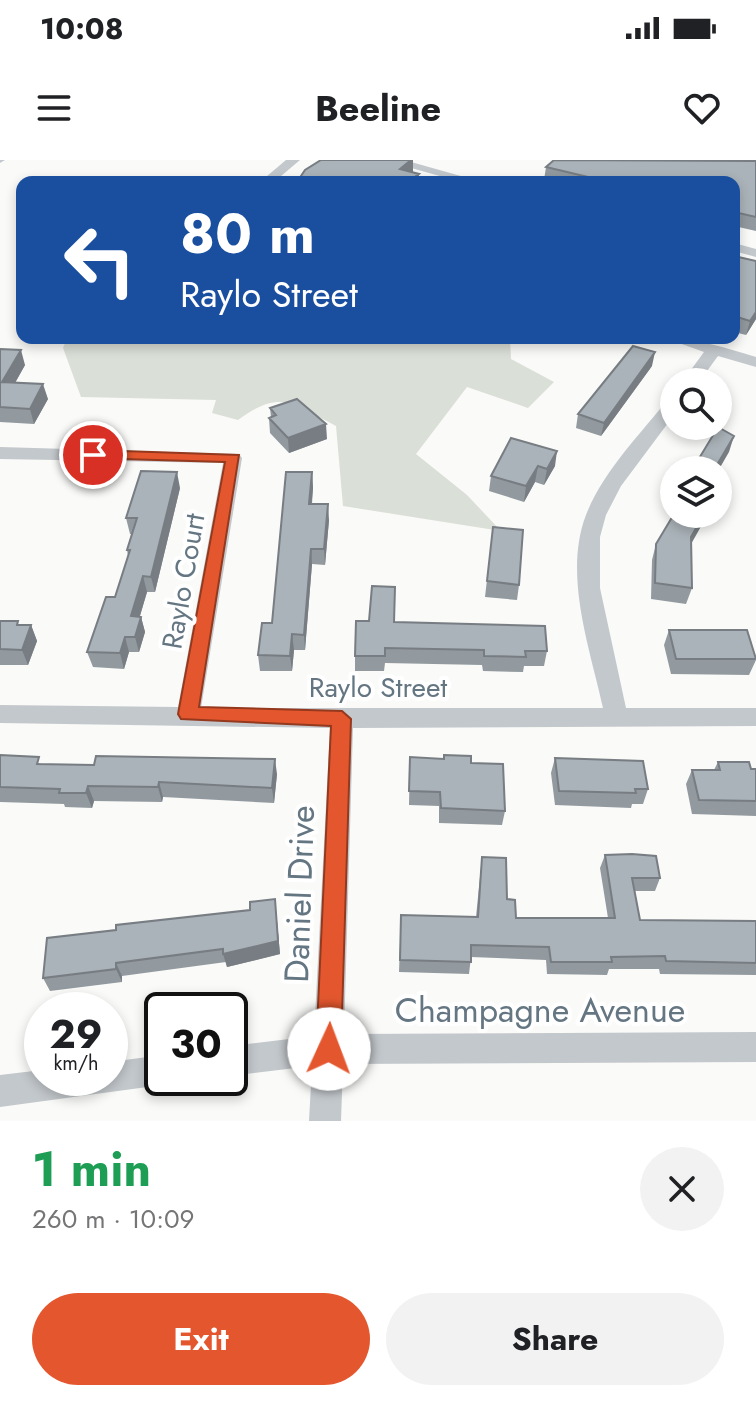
<!DOCTYPE html>
<meta charset="utf-8">
<style>
body{margin:0;font-family:Jost,sans-serif;background:#f2f2f2;color:#202124;height:100vh;display:flex;flex-direction:column;font-size:30px;white-space:nowrap}
*{box-sizing:border-box;margin:0}
p{font-size:26px;color:#757577}
.icon{flex:none;width:44px;height:44px;fill:none;stroke:currentColor;stroke-width:2;stroke-linecap:round;stroke-linejoin:round}
.map{position:relative;height:961px;overflow:hidden}
.drawer{display:flex;flex-direction:column;background:#fff;flex:1}
.drawer>*{flex:none}
.hud{position:absolute;left:16px;top:16px;width:724px;height:168px;border-radius:16px;box-shadow:0 4px 12px #0003;background:#1a4fa0;color:#fff;overflow:hidden}
.controls{position:absolute;left:660px;top:208px;display:grid;gap:16px}
.controls a{display:grid;place-items:center;width:72px;height:72px;border-radius:50%;background:#fff;box-shadow:0 4px 12px #0003;font-size:40px}
.speed{position:absolute;left:24px;top:832px;display:flex;gap:16px;font-size:40px;font-weight:700;text-align:center}
.speed>*{display:grid;place-content:center;width:104px;height:104px;border-radius:50%;background:#fff;box-shadow:0 4px 12px #0003;line-height:1}
.speed small{font-size:20px;font-weight:400}
.speed .limit{border:4px solid #111;border-radius:12px;background:#fff;color:#111}
.pin{position:absolute;display:grid;place-items:center;width:68px;height:68px;color:#fff;margin:-34px;border:4px solid #fff;border-radius:50%;box-shadow:0 2px 8px #0007}
.me{position:absolute;width:88px;margin:-44px;rotate:2deg;stroke-linejoin:round;filter:drop-shadow(0 0 6px #0008)}
.turn{display:flex;align-items:center;gap:28px;height:168px;padding:0 32px;font-size:36px}
.turn .icon{width:104px;height:104px;stroke-width:2.5}
.turn b{display:block;font-size:56px;line-height:68px}
.round{display:grid;place-items:center;flex:none;width:84px;height:84px;border-radius:42px;background:#f2f2f2}
.overview{display:flex;align-items:center;justify-content:space-between;height:136px;padding:0 32px}
h1{font-size:48px;font-weight:700;line-height:60px;color:#1e9e55}
.primary-button{display:flex;gap:16px;margin-top:auto;padding:16px 32px}
.primary-button a{flex:1;height:92px;border-radius:48px;background:#e4572e;color:#fff;font-size:32px;font-weight:700;line-height:92px;text-align:center}
.primary-button a+a{background:#f2f2f2;color:#202124}
.status{display:flex;justify-content:space-between;align-items:center;height:56px;padding:0 40px;background:#fff;direction:ltr}
.status svg{height:22px;fill:currentColor}
header{display:flex;justify-content:space-between;align-items:center;height:104px;padding:0 32px;background:#fff;font-size:36px;font-weight:700}
.map>svg:first-child{display:block}
.green{fill:#dadfd7}
.lines{fill:none;stroke-linecap:round;stroke-linejoin:round}
.lane{fill:#c3c8cc;fill-rule:evenodd}
.street{fill:#c3c8cc;fill-rule:evenodd}
.wall{fill:#929a9f}
.shaded-wall{fill:#777d82}
.building{fill:#aab3b9;stroke:#777d82;stroke-width:2}
.route{fill:#e4572e;stroke:#94391e;stroke-width:2}
.labels{text-anchor:middle;stroke-width:8;stroke-linejoin:round;paint-order:stroke}
.street-label{font-size:28px;fill:#657683;stroke:#fff}
.near-street-label{font-size:34px;fill:#657683;stroke:#fff}
</style>
<div class="status"><b>10:08</b><svg viewBox="0 0 49 12"><path d="M0 12V9h3v3zM5 12V6h3v6zM10 12V3h3v9zM15 12V0h3v12zM26 1h20v11H26zM47 4h2v5h-2z"/></svg></div>
<header><svg class="icon" aria-label="menu" viewBox="0 0 24 24"><path d="M4 6h16M4 12h16M4 18h16"/></svg>Beeline<svg class="icon" aria-label="heart" viewBox="0 0 24 24"><path d="M12 20l-8-8c-3-5 5-10 8-4 3-6 11-1 8 4z"/></svg></header>
<div class="map">
<svg width="756" height="961" viewBox="0 0 756 961">
<rect width="100%" height="100%" fill="#fafaf8"/>
<path class="green" d="M67 178H510L511 199 554 222 528 248 467 227 416 294 467 335 501 371 343 346 336 266C294 244 281 228 238 260L212 253 216 240 81 237 63 188Z"/>
<g class="lines">
<path class="lane" d="M0 0H5L0 3Z"/>
<path class="street" d="M286 0H300L274 22H260Z
M383 0H404L482 22H461Z
M734 83 756 89V97L734 91Z
M665 178C698 178 725 188 756 197V207L718 196 699 222H682L704 192Z
M674 238V255L621 326 606 355 600 377V428L626 548H756V566L353 568 344 874 756 872V902L343 904 341 961H309L312 906 230 916V886L314 876 330 568 0 563V545L178 547 223 303 0 299V287L239 294 242 298 201 548H603C590 488 563 415 586 355 603 311 640 275 668 239Z
M162 895V918H174L162 925 0 947V915L42 910V918H110V902Z"/>
</g>
<path class="wall" d="M554 0H756V71L734 66V22H554L544 20 546 7Z
M734 96 756 101V159L746 175 734 172Z
M0 189 25 205 15 223 48 239 34 264 0 262Z
M652 206 601 276 576 268 578 254Z
M270 248 327 279 289 293 270 273 269 258 271 257Z
M511 278 555 306 544 325 535 322 524 342 489 331 491 316Z
M312 312 313 328 312 344 329 360 325 405 312 404 305 490H294L292 511H260L258 495 272 463Z
M180 328 155 432H147L140 456 141 457 145 472 139 492H129L124 509 93 507 87 492 115 437 128 396 127 390 132 374H130L126 358Z
M493 367 519 425 517 440 485 437Z
M656 384H691L692 428 686 444 651 439 652 400Z
M0 461 20 465H31L37 481 28 505H0Z
M394 462 547 491 544 506H524L523 512 483 511 482 505 385 503 384 511H355V496Z
M669 470 756 500 749 515 671 514 664 485Z
M0 595 42 604 277 614 274 643 163 637 162 642 94 641 92 648 65 647 64 644 0 642Z
M410 597 471 603 505 651 502 665 439 663V646L409 645Z
M555 598 648 629 643 644H632L631 648 555 645 551 613Z
M718 602 756 609V656L692 654 686 624 692 610H714Z
M605 695 660 718 655 731H635L640 760 756 761V815L660 814 659 809H609L607 815 547 814 546 800 471 797 469 814 399 812 401 755 476 757 482 697 507 739 516 758H608L600 708Z
M275 739 280 794 227 807 226 802 122 816V822L50 831 43 818 116 770 250 750Z"/>
<path class="shaded-wall" d="M411 0H413V12L399 22 400 9Z
M419 14 418 22H407Z
M756 152V159L746 175 750 161Z
M21 190 25 205 7 237 2 222Z
M655 192 652 206 601 276 604 263Z
M43 224 48 239 34 264 30 249Z
M326 264 327 279 289 293 288 278Z
M734 276 729 292 718 311 714 310Z
M557 291 555 306 544 325 547 309Z
M538 306 535 322 524 342 526 326Z
M177 312 180 328 155 432 151 417Z
M312 312 313 328 310 360 309 344Z
M328 344 329 360 325 405 324 389Z
M704 354H708L686 393 691 377Z
M311 389 312 404 305 490 304 475Z
M143 416 147 432 135 472 131 456Z
M141 457 145 472 139 492 135 477Z
M31 465 37 481 28 505 22 490Z
M292 474 294 490 292 511 290 496Z
M125 477 129 492 124 509 120 493Z
M275 599 277 614 274 643 272 628Z
M159 622 163 637 162 642 158 627Z
M88 626 94 641 92 648 86 633Z
M275 739 280 794 227 807 223 794Z
M116 803 122 816V822L116 809Z"/>
<path class="building" d="M321 0H411L400 9 419 14 407 22H297L305 10Z
M554 0 756 1V57L734 52V22H609L546 7Z
M734 96 756 101V152L750 161 734 156Z
M633 186 655 192 604 263 578 254Z
M0 189 21 190 2 222 43 224 30 249 0 247Z
M297 239 326 264 288 278 269 258 276 255 270 248Z
M718 267 734 276 714 310H692Z
M511 278 557 291 547 309 538 306 526 326 491 316Z
M141 311 177 312 151 417 143 416 131 456 141 457 135 477H125L120 493 87 492 106 437H115L130 390H127L137 358H126Z
M286 312H312L309 344H328L324 389H311L304 475 292 474 290 496 258 495 262 463H272Z
M674 354H704L691 377 692 428 655 423 656 384Z
M493 367 523 370 519 425 487 421Z
M372 426 395 427 394 462 545 466 547 491H525L526 497 484 496V490L385 488V496H355L356 461H369Z
M0 461H18L17 465H31L22 490 0 489Z
M669 470H747L756 499H676Z
M0 595 39 597 37 604 94 605 96 596 275 599 272 628 159 622 158 627 88 626 86 633H59L60 629 0 627Z
M444 595 471 596V603L503 604 505 651 441 648 440 632 409 631 410 597 444 599Z
M555 598 643 601 648 629H635L636 633 559 631Z
M718 602H749L751 609H756V641L699 640 692 610H720Z
M632 694 656 696 660 718H632L640 760 756 761V803L666 801 665 796 611 797 612 802H551L549 787 471 785V802L400 800 401 755 478 757 482 697 506 698 507 739 515 740 516 758H615L605 695Z
M275 739 278 781 223 794V789L116 803V809L43 818 47 778 116 770V765L250 750V742Z"/>
<path class="route" d="M93 290 239 295 199 547 342 551 351 559 341 889 337 898 329 901 320 898 316 889 331 566 181 559 178 554 225 302 88 298V292Z"/>
<g class="labels">
<g class="street-label">
<text transform="translate(183 421) rotate(-80)" y="10">Raylo Court</text>
<text x="378" y="537">Raylo Street</text>
</g>
<g class="near-street-label">
<text transform="translate(299 734) rotate(-88)" y="12">Daniel Drive</text>
<text x="540" y="862">Champagne Avenue</text>
</g>
</g>
</svg>
<div class="controls">
<a><svg class="icon" aria-label="search" viewBox="0 0 24 24"><circle cx="10" cy="10" r="6"/><path d="M15 15l6 6"/></svg></a>
<a><svg class="icon" aria-label="layers" viewBox="0 0 24 24"><path d="M12 4l9 5-9 5-9-5zM3 14l9 5 9-5"/></svg></a>
</div>
<div class="speed"><div>29<small>km/h</small></div><div class="limit">30</div></div>
<div class="pin" style="left:93px;top:295px;background:#d93025"><svg class="icon" aria-label="arrive" viewBox="0 0 24 24"><path d="M6 21V4h12l-3 4 3 4H6"/></svg></div>
<svg class="me" style="left:329px;top:889px" viewBox="-20 -20 40 40"><circle r="19" fill="#fff"/><path d="M0-13L10 11 0 6-10 11z" fill="#e4572e"/></svg>
<div class="hud">
<div class="turn"><svg class="icon" aria-label="left" viewBox="0 0 24 24"><path d="M17 20v-9H6M10 6l-5 5 5 5"/></svg><div><b>80 m</b>Raylo Street</div></div>
</div>
</div>
<section class="drawer">
<div class="overview"><div><h1>1 min</h1><p>260 m · 10:09</p></div><a class="round"><svg class="icon" aria-label="close" viewBox="0 0 24 24"><path d="M6 6l12 12M18 6L6 18"/></svg></a></div>
<div class="primary-button"><a>Exit</a><a>Share</a></div>
</section>
